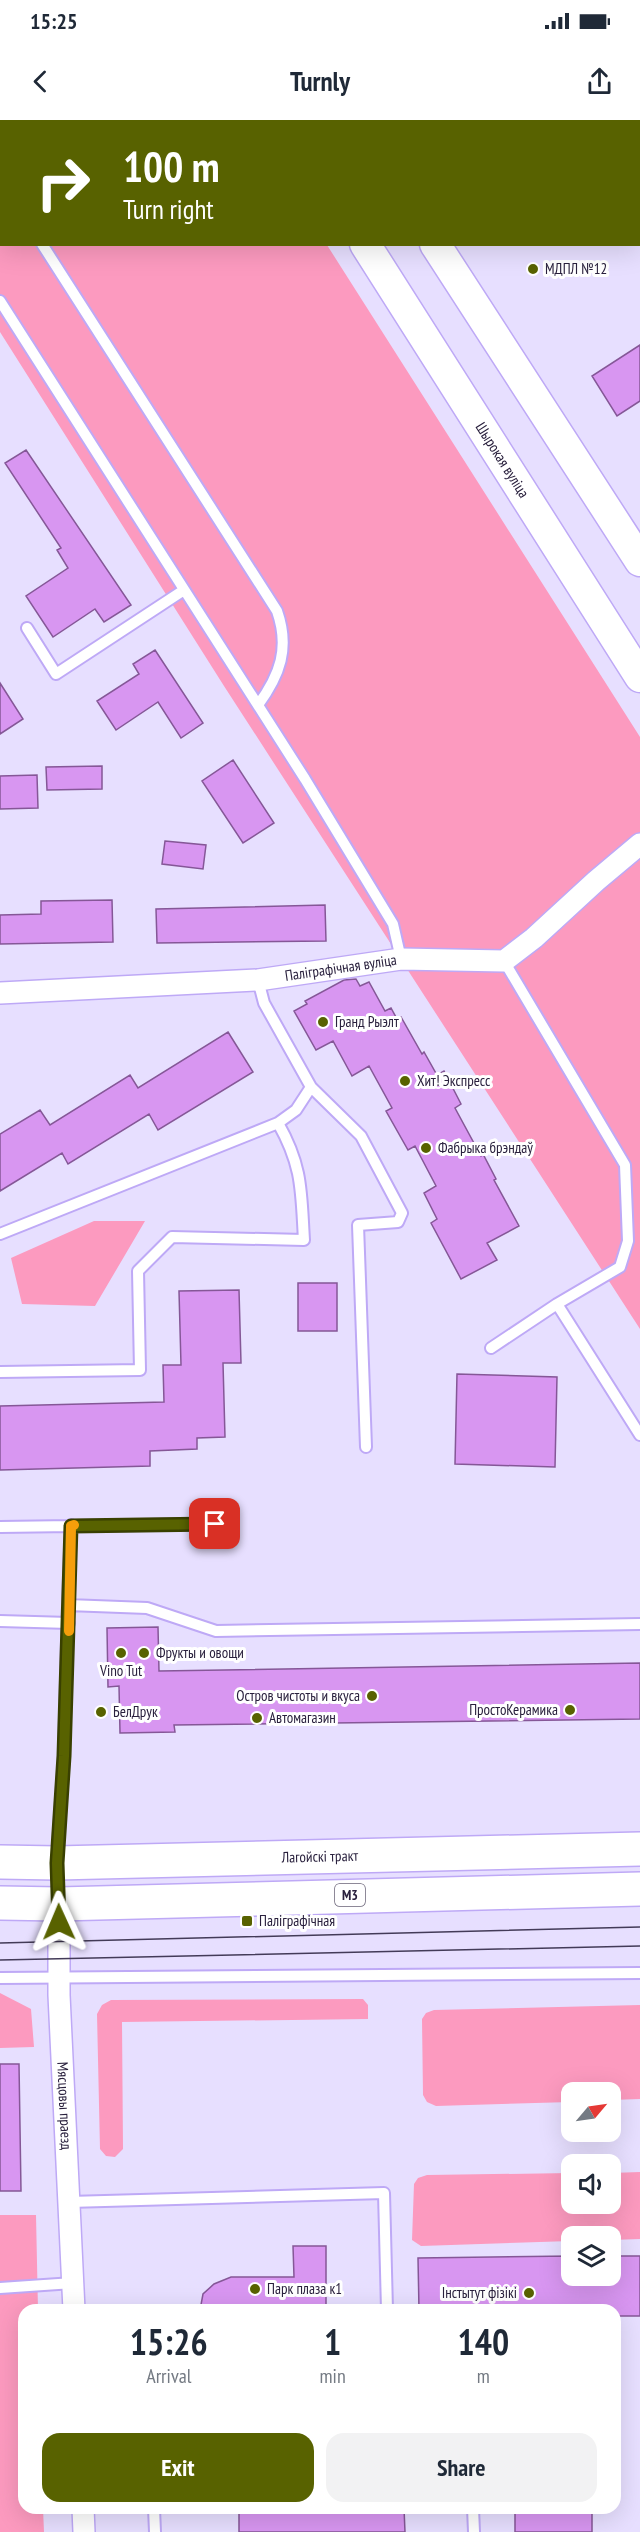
<!DOCTYPE html>
<meta charset="utf-8">
<style>
body{margin:0;font-family:"PT Sans Narrow",sans-serif;background:#f2f2f3;color:#1f2937;height:100vh;display:flex;flex-direction:column;font-size:22px;white-space:nowrap}
*{box-sizing:border-box;margin:0}
p{font-size:20px;color:#747a83}
.icon{flex:none;width:33px;height:33px;fill:none;stroke:currentColor;stroke-width:2;stroke-linecap:round;stroke-linejoin:round}
.map{position:relative;flex:1;overflow:hidden}
.drawer{position:absolute;left:18px;top:2184px;width:603px;height:210px;display:flex;flex-direction:column;background:#fff;border-radius:18px;box-shadow:0 6px 24px #0002}
.drawer>*{flex:none}
.hud{position:absolute;left:0px;top:0px;width:640px;height:126px;box-shadow:0 6px 24px #0002;background:#586200;color:#fff;overflow:hidden}
.needle{width:39px;rotate:61deg}
.tools{position:absolute;left:561px;top:1962px;display:grid;gap:12px}
.tools a{display:grid;place-items:center;width:60px;height:60px;border-radius:12px;background:#fff;box-shadow:0 6px 24px #0002;font-size:30px}
.pin{position:absolute;display:grid;place-items:center;width:51px;height:51px;color:#fff;margin:-26px;border-radius:12px;box-shadow:0 3px 9px #0006}
.me{position:absolute;width:66px;margin:-33px;rotate:359deg;stroke-linejoin:round;filter:drop-shadow(0 0 4px #0008)}
.turn{display:flex;align-items:center;gap:21px;height:126px;padding:0 24px;font-size:27px}
.turn .icon{width:78px;height:78px;stroke-width:2.5}
.turn b{display:block;font-size:42px;line-height:51px}
.eta{display:flex;justify-content:space-evenly;align-items:center;height:102px;text-align:center}
.eta b{font-size:36px;font-weight:800;line-height:42px}
.cta{display:flex;gap:12px;margin-top:auto;padding:12px 24px}
.cta a{flex:1;height:69px;border-radius:18px;background:#586200;color:#fff;font-size:24px;font-weight:800;line-height:69px;text-align:center}
.cta a+a{background:#f2f2f3;color:#1f2937}
.status{display:flex;justify-content:space-between;align-items:center;height:42px;padding:0 30px;background:#fff;direction:ltr}
.status svg{height:16px;fill:currentColor}
header{display:flex;justify-content:space-between;align-items:center;height:78px;padding:0 24px;background:#fff;font-size:27px;font-weight:800}
.map>svg:first-child{display:block}
.green{fill:#fc9abf}
.building{fill:#d896f1;stroke:#855797;stroke-width:1.5}
.lines{fill:none;stroke-linecap:round;stroke-linejoin:round}
.service-casing{stroke:#bea9f6;stroke-width:14}
.minor-casing{stroke:#bea9f6;stroke-width:24}
.secondary-casing{stroke:#bea9f6;stroke-width:33}
.primary-casing{stroke:#bea9f6;stroke-width:36}
.service{stroke:#fff;stroke-width:10}
.minor{stroke:#fff;stroke-width:21}
.secondary{stroke:#fff;stroke-width:30}
.primary{stroke:#fff;stroke-width:33}
.tram{stroke:#433b58;stroke-width:1.5}
.route-casing{stroke:#394000;stroke-width:15}
.route{stroke:#586200;stroke-width:10}
.slow{stroke:#f59e0b;stroke-width:10}
.poi-dot{fill:#586200;stroke:#fff;stroke-width:2}
.labels{text-anchor:middle;stroke-width:6;stroke-linejoin:round;paint-order:stroke}
.shield{fill:#fff;stroke:#696377;stroke-width:1.5}
.shield-label{font-size:14px;font-weight:bold;fill:#29203d}
.poi-label{font-size:15px;fill:#29203d;stroke:#fff;text-anchor:start}
.street-label{font-size:15px;fill:#29203d;stroke:#fff}
</style>
<div class="status"><b>15:25</b><svg viewBox="0 0 49 12"><path d="M0 12V9h3v3zM5 12V6h3v6zM10 12V3h3v9zM15 12V0h3v12zM26 1h20v11H26zM47 4h2v5h-2z"/></svg></div>
<header><svg class="icon" aria-label="back" viewBox="0 0 24 24"><path d="M15 5l-7 7 7 7"/></svg>Turnly<svg class="icon" aria-label="share" viewBox="0 0 24 24"><path d="M12 15V3M7 8l5-5 5 5M5 13v7h14v-7"/></svg></header>
<div class="map">
<svg width="640" height="2412" viewBox="0 0 640 2412">
<rect width="100%" height="100%" fill="#e7dfff"/>
<path class="green" d="M0 0H248L249 1 2 2V124L327 125 640 617V1209L224 566 0 212Z
M94 1101H145L95 1186 22 1184 11 1138Z
M0 1873 31 1889 34 1927 0 1928Z
M363 1879 368 1885V1899L122 1902 123 2029 115 2037 106 2036 100 2029 97 1894 102 1885 111 1880Z
M640 1885V1979L611 1980 610 1972H572L571 1982 436 1986 427 1982 423 1975 422 1899 426 1893 434 1890Z
M640 2052V2119L611 2120 610 2116H572L571 2121 421 2126 412 2120 414 2064 418 2058 427 2055 571 2053 572 2084H610L611 2053Z
M0 2095H36L38 2190H24V2388H43L44 2412H0Z"/>
<path class="building" d="M640 225V281L617 296 592 256Z
M26 330 131 485 104 502 95 489 53 517 26 476 68 448 57 430 61 428 5 343Z
M155 530 203 603 181 618 158 582 116 610 97 581 139 554 133 544Z
M0 563 23 599 0 614Z
M233 640 274 703 243 723 202 661Z
M102 646V669L47 670 46 647Z
M37 655 38 688 0 689V656Z
M165 721 206 725 203 749 162 744Z
M112 780 113 822 0 824V795L41 794V781Z
M325 785 326 821 157 823 156 789Z
M356 859 360 866 369 862 385 891 391 888 397 899 401 897 422 934 424 932 437 955 444 951 461 984 455 988 481 1036 483 1034 496 1059 494 1060 519 1106 487 1123 497 1140 461 1159 431 1103 437 1099 424 1073 436 1066 415 1026 408 1030 386 991 392 988 369 946 352 956 333 921 316 930 294 891 307 884 305 881 344 860Z
M228 912 253 952 158 1010 149 994 68 1044 62 1033 0 1071V1014L40 990 50 1005 130 955 138 968Z
M298 1163H337V1211H298Z
M239 1170 241 1243H223L225 1317 197 1318V1329L150 1331V1346L0 1350V1286L164 1282 163 1245H181L179 1171Z
M457 1254 557 1257 555 1347 455 1344Z
M158 1507 159 1551 640 1543V1599L174 1605 175 1612 120 1613 119 1566 108 1567 107 1508Z
M0 1944H19L21 2071H0Z
M293 2126H326V2190H200L203 2174 214 2164 231 2157H294Z
M572 2136V2156H610V2136H640V2196H615V2190H419L418 2138Z
M239 2388H404L405 2412H239Z
M515 2388H592V2412H515Z"/>
<g class="lines">
<g class="service-casing">
<path id="service" d="M550 2 552 0
M0 78 2 80
M42 124 277 491C290 528 280 555 258 585
M0 181 305 659 393 804 401 839
M27 508 56 554 184 470
M311 967 361 1016 402 1093 398 1102 358 1105 366 1327
M0 1114 278 1003
M557 1184 640 1315
M491 1228 557 1184 620 1147 628 1121 625 1045 504 841
M0 1252 140 1250 138 1151 172 1117 304 1120C301 1072 303 1047 278 1003L296 990 311 967 264 883 258 860
M0 1407 215 1404
M68 1485 71 1405
M0 1501 69 1503
M57 1740 64 1636 68 1485 147 1488 216 1511 640 1504
M0 1858 640 1853
M69 2082 384 2073 387 2190
M0 2168 73 2163
M154 2388 155 2412
M473 2388 474 2412"/>
</g>
<g class="minor-casing">
<g id="minor">
<path id="s1" d="M0 873 258 860 401 839 504 841 534 818 596 761 640 724"/>
<path id="s2" d="M59 1784V1875L74 2190"/>
<path d="M83 2388 84 2412"/>
</g>
</g>
<g class="secondary-casing">
<g id="secondary">
<path d="M285 0 286 2"/>
<path d="M354 0 355 2"/>
<path id="s3" d="M365 124 640 557"/>
<path d="M435 124 640 441"/>
</g>
</g>
<g class="primary-casing">
<g id="primary">
<path id="s4" d="M0 1742 57 1743 640 1729"/>
<path d="M0 1783 59 1784 640 1769"/>
</g>
</g>
<use href="#service" class="service"/>
<use href="#minor" class="minor"/>
<use href="#secondary" class="secondary"/>
<use href="#primary" class="primary"/>
<path class="tram" d="M0 1823 640 1807
M0 1840 640 1826"/>
</g>
<g class="lines">
<g class="route-casing">
<path id="route" d="M59 1802 57 1743 64 1636 71 1406 215 1404"/>
</g>
<use href="#route" class="route"/>
<path class="slow" d="M69 1511 71 1406 74 1405"/>
</g>
<g class="poi-dot">
<circle cx="533" cy="149" r="6"/>
<circle cx="323" cy="902" r="6"/>
<circle cx="405" cy="961" r="6"/>
<circle cx="426" cy="1028" r="6"/>
<circle cx="121" cy="1533" r="6"/>
<circle cx="144" cy="1533" r="6"/>
<circle cx="372" cy="1576" r="6"/>
<circle cx="570" cy="1590" r="6"/>
<circle cx="101" cy="1592" r="6"/>
<circle cx="257" cy="1598" r="6"/>
<rect x="241" y="1795" width="12" height="12" rx="3"/>
<circle cx="255" cy="2169" r="6"/>
<circle cx="529" cy="2173" r="6"/>
</g>
<g class="labels">
<rect class="shield" x="335" y="1764" width="30" height="22" rx="4.5"/>
<g class="shield-label">
<text x="350" y="1780">М3</text>
</g>
<g class="poi-label">
<text x="545" y="154">МДПЛ №12</text>
<text x="335" y="907">Гранд Рыэлт</text>
<text x="417" y="966">Хит! Экспресс</text>
<text x="438" y="1033">Фабрыка брэндаў</text>
<text x="156" y="1538">Фрукты и овощи</text>
<text x="121" y="1556" text-anchor="middle">Vino Tut</text>
<text x="360" y="1581" text-anchor="end">Остров чистоты и вкуса</text>
<text x="558" y="1595" text-anchor="end">ПростоКерамика</text>
<text x="113" y="1597">БелДрук</text>
<text x="269" y="1603">Автомагазин</text>
<text x="259" y="1806">Паліграфічная</text>
<text x="267" y="2174">Парк плаза к1</text>
<text x="517" y="2178" text-anchor="end">Інстытут фізікі</text>
</g>
<g class="street-label">
<text dy="5" stroke="none"><textPath href="#s3" startOffset="256">Шырокая вуліца</textPath></text>
<text dy="5" stroke="none"><textPath href="#s1" startOffset="342">Паліграфічная вуліца</textPath></text>
<text dy="5" stroke="none"><textPath href="#s4" startOffset="320">Лагойскі тракт</textPath></text>
<text dy="5" stroke="none"><textPath href="#s2" startOffset="202">Мясцовы праезд</textPath></text>
</g>
</g>
</svg>
<div class="tools">
<a><svg class="needle" viewBox="-14 -14 28 28"><path d="M0-13l5 13h-10z" fill="#e53935"/><path d="M0 13l5-13h-10z" fill="#747a83"/></svg></a>
<a><svg class="icon" aria-label="sound" viewBox="0 0 24 24"><path d="M4 9h4l5-4v14l-5-4H4zM17 9q2 3 0 6"/></svg></a>
<a><svg class="icon" aria-label="layers" viewBox="0 0 24 24"><path d="M12 4l9 5-9 5-9-5zM3 14l9 5 9-5"/></svg></a>
</div>
<div class="pin" style="left:215px;top:1404px;background:#d93025"><svg class="icon" aria-label="arrive" viewBox="0 0 24 24"><path d="M6 21V4h12l-3 4 3 4H6"/></svg></div>
<svg class="me" style="left:59px;top:1802px" viewBox="-20 -20 40 40"><path d="M0-17L14 15 0 8-14 15z" fill="#586200" stroke="#fff" stroke-width="4"/></svg>
<div class="hud">
<div class="turn"><svg class="icon" aria-label="right" viewBox="0 0 24 24"><path d="M7 20v-9h11M14 6l5 5-5 5"/></svg><div><b>100 m</b>Turn right</div></div>
</div>
<section class="drawer">
<div class="eta">
<div><b>15:26</b><p>Arrival</p></div>
<div><b>1</b><p>min</p></div>
<div><b>140</b><p>m</p></div>
</div>
<div class="cta"><a>Exit</a><a>Share</a></div>
</section>
</div>
